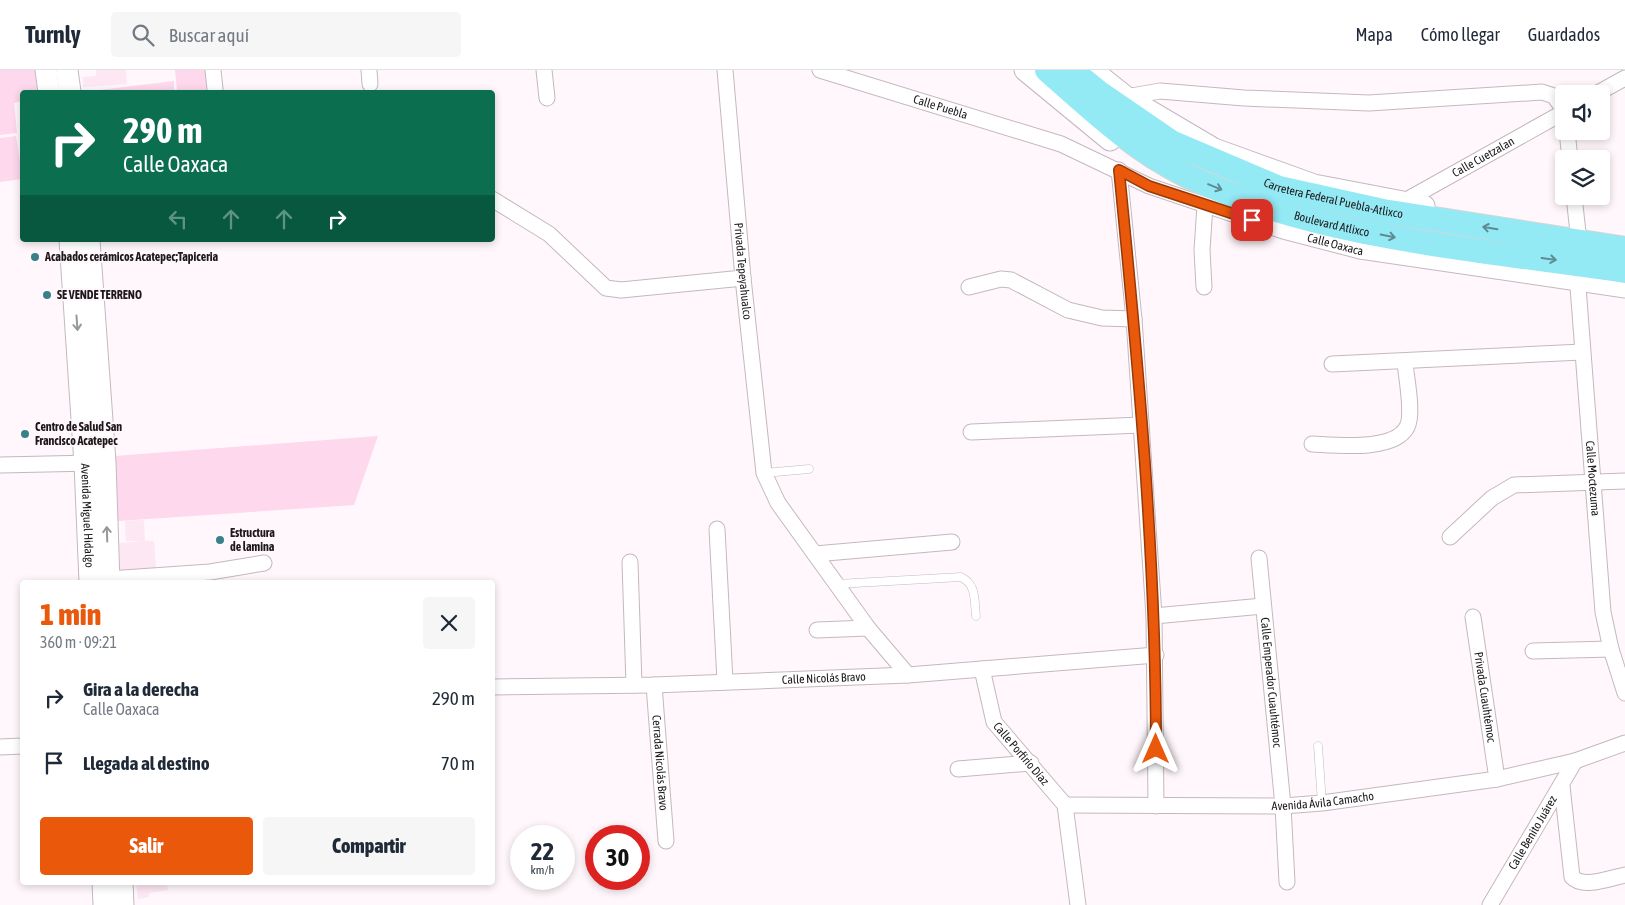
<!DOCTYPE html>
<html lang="es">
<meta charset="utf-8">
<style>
body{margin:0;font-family:"Asap Condensed",sans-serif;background:#f6f6f7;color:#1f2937;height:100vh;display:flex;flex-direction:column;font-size:19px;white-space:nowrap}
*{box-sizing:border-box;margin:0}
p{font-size:16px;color:#747a83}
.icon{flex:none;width:28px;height:28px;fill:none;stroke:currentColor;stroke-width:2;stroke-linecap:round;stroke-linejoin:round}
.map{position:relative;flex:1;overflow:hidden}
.sheet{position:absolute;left:20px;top:510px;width:475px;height:305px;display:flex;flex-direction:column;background:#fff;border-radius:5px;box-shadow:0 2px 8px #0003}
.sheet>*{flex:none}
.hud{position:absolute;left:20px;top:20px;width:475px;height:152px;border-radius:5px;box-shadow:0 2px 8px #0003;background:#0b6e4f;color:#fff;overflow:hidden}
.buttons{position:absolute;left:1555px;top:15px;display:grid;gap:10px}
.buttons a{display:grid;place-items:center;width:55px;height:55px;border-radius:5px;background:#fff;box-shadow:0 2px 8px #0003;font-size:25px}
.speed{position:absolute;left:510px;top:755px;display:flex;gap:10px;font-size:25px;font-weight:700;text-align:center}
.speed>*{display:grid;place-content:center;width:65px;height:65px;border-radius:50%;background:#fff;box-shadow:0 2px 8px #0003;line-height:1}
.speed small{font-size:12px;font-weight:400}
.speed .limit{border:8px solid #d22;background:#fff;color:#111}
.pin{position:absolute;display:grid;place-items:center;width:42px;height:42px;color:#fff;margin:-21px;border-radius:10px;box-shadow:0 2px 8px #0006}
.me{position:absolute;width:55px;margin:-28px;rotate:0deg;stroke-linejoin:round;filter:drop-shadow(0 0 4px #0008)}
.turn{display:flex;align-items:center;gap:18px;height:105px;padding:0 20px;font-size:22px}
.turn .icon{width:65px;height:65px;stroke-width:2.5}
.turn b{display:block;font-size:35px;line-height:42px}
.lanes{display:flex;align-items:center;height:48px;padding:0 20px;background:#0003;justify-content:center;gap:25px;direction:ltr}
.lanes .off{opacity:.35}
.round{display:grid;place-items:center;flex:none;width:52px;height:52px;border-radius:5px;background:#f6f6f7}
.head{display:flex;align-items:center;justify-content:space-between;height:85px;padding:0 20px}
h1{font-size:30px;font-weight:800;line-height:38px;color:#ea580c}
.primary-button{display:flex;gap:10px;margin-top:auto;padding:10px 20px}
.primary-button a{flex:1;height:58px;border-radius:5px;background:#ea580c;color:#fff;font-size:20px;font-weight:800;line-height:58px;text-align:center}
.primary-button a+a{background:#f6f6f7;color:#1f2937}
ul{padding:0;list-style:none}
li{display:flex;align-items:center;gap:15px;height:65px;padding:0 20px}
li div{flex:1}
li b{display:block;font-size:19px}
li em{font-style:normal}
header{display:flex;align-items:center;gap:30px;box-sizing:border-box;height:70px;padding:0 25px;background:#fff;border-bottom:1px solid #e0e1e3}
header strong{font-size:24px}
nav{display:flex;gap:28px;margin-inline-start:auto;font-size:18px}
.search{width:350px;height:45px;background:#f6f6f7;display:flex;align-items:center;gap:12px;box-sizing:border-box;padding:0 18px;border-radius:5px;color:#747a83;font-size:19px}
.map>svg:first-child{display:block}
.built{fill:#fce7f2}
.green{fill:#fed8ed}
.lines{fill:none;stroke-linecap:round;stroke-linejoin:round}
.lane-casing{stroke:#c4b8bf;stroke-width:9}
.street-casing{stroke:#c4b8bf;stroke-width:17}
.secondary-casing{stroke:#c4b8bf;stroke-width:23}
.primary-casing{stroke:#d6d6d6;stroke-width:26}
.lane{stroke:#fff;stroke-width:8}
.street{stroke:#fff;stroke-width:15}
.secondary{stroke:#fff;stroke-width:21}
.primary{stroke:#93e9f4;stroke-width:24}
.oneway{stroke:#5e8b92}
.oneway2{stroke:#999898}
.route-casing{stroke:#983908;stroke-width:12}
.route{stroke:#ea580c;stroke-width:9}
.poi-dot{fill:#39808a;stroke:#fff7fb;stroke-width:2}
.labels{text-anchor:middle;stroke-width:4;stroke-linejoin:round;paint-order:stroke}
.street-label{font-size:12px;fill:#1d191b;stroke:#fff7fb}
.poi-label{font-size:12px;font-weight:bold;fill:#1d191b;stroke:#fff7fb;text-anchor:start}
</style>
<header>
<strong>Turnly</strong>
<div class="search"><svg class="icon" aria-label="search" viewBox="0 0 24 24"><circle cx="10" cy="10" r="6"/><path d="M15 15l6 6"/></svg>Buscar aquí</div>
<nav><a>Mapa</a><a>Cómo llegar</a><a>Guardados</a></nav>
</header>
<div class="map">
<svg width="1625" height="835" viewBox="0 0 1625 835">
<rect width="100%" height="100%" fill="#fff7fb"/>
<path class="built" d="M96 0H126L127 14 83 17V7L96 6Z
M144 450 145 471H154L156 500 120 502 119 473 143 471H126L125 451Z
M136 813H167L168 820 149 823V827L138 829Z"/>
<path class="green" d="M0 0H36L38 22H22V31L14 33 17 63 0 65Z
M175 0H209L212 22H177Z
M174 11V22H100L99 20Z
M16 66 20 90H22V109L0 112V68Z
M378 366 354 435 118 451 115 386Z"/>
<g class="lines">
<g class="lane-casing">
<path id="lane" d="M764 403 809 399
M837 514 961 507C977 515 974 530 976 546
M1318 676 1322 733"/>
</g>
<g class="street-casing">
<g id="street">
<path d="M213 0 215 19"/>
<path d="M369 0 370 14"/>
<path d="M544 0 547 28"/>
<path id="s1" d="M725 0 743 208 764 403 778 433 868 558 908 605"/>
<path id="s2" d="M820 0 1061 74 1149 116 1283 161 1360 181 1625 220"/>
<path d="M1596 24 1625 8"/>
<path d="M1126 27 1160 21 1244 28 1369 33 1542 22 1554 26 1564 40"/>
<path d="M1567 61 1570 89"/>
<path d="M1119 100 1134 249 1154 546 1156 736"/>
<path d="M1574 126 1579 172"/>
<path d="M492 129 549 164 606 218 621 220 743 208"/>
<path id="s3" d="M1403 132 1564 42"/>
<path id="s4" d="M1577 204 1603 542 1611 579 1625 623"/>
<path d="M969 217 1001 209 1011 210 1068 240 1102 248 1134 249"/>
<path d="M1204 217 1202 180 1205 135"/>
<path d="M1332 294 1582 282"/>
<path d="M971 362 1141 355"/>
<path d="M1312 374C1335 375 1394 382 1407 357 1414 344 1406 307 1405 292"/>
<path d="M0 395 93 393"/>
<path d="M717 459 725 611"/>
<path d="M1450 467 1492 428 1514 415 1625 411"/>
<path d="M815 484 952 472"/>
<path id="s5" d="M1259 488 1283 736 1287 812"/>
<path d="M630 492 634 615"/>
<path d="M109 509 210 502 264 493"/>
<path d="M1154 546 1263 536"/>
<path id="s6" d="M1473 547 1497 709"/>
<path d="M817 560 868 558"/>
<path d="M1533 581 1611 579"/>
<path id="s7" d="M982 599 994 652 1065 735"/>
<path id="s8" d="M654 615 666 771"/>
<path id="s9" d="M492 617 654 615 908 605 1156 585"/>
<path d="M0 677 22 676"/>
<path d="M958 699 1031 693"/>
<path d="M1562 716 1572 807C1583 819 1611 808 1625 805"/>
<path id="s10" d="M1065 735 1283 736 1322 733 1497 709 1575 691 1625 673"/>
<path d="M1065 735 1078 835"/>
<path id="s11" d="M1490 835 1575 691"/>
</g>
</g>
<g class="secondary-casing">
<g id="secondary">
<path d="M46 0 49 22"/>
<path d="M67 0 70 22"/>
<path d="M1025 0 1110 70"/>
<path d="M1092 0 1126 27 1214 79 1314 115 1424 136"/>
<path id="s12" d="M70 170 85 394 90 512"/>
<path d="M89 170 105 392 109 512"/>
<path d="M103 812 104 835"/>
<path d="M122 812 123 835"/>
</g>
</g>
<g class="primary-casing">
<g id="primary">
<path id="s13" d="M1047 0C1090 38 1134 80 1186 105 1318 169 1481 179 1625 201"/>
<path id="s14" d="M1071 0 1101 24 1171 72 1279 118 1383 141 1625 179"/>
</g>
</g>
<use href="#lane" class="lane"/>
<use href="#street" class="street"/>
<use href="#secondary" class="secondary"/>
<use href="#primary" class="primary"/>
</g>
<defs><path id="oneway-shaft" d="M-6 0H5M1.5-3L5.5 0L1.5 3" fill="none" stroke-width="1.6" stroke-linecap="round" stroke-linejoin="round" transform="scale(1.25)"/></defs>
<g class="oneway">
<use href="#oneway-shaft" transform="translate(1215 117) rotate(22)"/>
<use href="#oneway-shaft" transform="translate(1490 158) rotate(-171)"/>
<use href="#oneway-shaft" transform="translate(1388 166) rotate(11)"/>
<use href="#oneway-shaft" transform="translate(1549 189) rotate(8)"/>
</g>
<g class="oneway2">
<use href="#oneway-shaft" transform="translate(77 253) rotate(86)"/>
<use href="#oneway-shaft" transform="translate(107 464) rotate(-92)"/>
</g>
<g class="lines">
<g class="route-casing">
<path id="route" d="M1156 679C1156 486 1138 292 1119 100L1149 116 1252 150"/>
</g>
<use href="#route" class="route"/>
</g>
<g class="poi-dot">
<circle cx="35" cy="187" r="5"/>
<circle cx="47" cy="225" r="5"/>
<circle cx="25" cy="364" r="5"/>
<circle cx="220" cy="470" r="5"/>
</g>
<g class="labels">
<g class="street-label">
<text dy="4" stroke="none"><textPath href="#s2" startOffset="126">Calle Puebla</textPath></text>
<text dy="4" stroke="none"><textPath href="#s3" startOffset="92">Calle Cuetzalan</textPath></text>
<text dy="4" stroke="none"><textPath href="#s14" startOffset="296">Carretera Federal Puebla-Atlixco</textPath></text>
<text dy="4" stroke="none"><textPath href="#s13" startOffset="329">Boulevard Atlixco</textPath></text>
<text dy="4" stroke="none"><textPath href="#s2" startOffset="545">Calle Oaxaca</textPath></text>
<text dy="4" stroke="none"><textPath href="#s1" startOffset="202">Privada Tepeyahualco</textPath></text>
<text dy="4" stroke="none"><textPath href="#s4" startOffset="205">Calle Moctezuma</textPath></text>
<text dy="4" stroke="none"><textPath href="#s12" startOffset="276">Avenida Miguel Hidalgo</textPath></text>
<text dy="4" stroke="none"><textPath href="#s9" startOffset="332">Calle Nicolás Bravo</textPath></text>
<text dy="4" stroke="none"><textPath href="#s5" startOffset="125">Calle Emperador Cuauhtémoc</textPath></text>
<text dy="4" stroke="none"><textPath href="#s6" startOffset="81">Privada Cuauhtémoc</textPath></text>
<text dy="4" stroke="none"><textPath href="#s7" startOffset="96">Calle Porfirio Díaz</textPath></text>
<text dy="4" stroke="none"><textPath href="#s8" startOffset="78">Cerrada Nicolás Bravo</textPath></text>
<text dy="4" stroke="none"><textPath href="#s10" startOffset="258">Avenida Ávila Camacho</textPath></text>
<text dy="4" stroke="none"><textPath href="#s11" startOffset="84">Calle Benito Juárez</textPath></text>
</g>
<g class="poi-label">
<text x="45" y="191">Acabados cerámicos Acatepec;Tapiceria</text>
<text x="57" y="229">SE VENDE TERRENO</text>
<text x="35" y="361">Centro de Salud San<tspan x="35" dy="14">Francisco Acatepec</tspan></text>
<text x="230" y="467">Estructura<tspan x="230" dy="14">de lamina</tspan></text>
</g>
</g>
</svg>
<div class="buttons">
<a><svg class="icon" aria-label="sound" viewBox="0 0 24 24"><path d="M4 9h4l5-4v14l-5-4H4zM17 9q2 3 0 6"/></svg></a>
<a><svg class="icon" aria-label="layers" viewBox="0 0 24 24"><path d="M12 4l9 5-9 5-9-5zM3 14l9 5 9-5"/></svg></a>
</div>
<div class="speed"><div>22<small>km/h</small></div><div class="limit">30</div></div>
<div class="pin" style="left:1252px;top:150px;background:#d93025"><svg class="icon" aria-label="arrive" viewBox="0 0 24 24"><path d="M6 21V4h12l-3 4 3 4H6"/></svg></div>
<svg class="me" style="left:1156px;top:679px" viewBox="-20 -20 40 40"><path d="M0-17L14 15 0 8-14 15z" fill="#ea580c" stroke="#fff" stroke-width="4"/></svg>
<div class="hud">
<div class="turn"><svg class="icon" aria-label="right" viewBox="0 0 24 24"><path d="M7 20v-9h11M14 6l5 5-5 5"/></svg><div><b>290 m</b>Calle Oaxaca</div></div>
<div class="lanes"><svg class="icon off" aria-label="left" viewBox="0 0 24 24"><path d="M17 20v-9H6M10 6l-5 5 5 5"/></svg><svg class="icon off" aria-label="ahead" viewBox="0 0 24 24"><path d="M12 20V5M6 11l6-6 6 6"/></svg><svg class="icon off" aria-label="ahead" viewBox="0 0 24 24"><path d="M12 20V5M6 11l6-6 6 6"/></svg><svg class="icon" aria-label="right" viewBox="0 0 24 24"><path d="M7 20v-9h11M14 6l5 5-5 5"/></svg></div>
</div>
<section class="sheet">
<div class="head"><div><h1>1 min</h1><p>360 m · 09:21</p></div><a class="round"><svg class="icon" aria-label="close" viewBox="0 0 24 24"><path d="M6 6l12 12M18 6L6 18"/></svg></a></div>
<ul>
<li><svg class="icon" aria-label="right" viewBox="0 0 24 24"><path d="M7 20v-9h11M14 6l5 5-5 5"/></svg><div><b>Gira a la derecha</b><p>Calle Oaxaca</p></div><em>290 m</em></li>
<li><svg class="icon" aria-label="arrive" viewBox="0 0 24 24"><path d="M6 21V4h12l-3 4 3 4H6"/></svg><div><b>Llegada al destino</b></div><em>70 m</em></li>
</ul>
<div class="primary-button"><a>Salir</a><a>Compartir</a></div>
</section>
</div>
